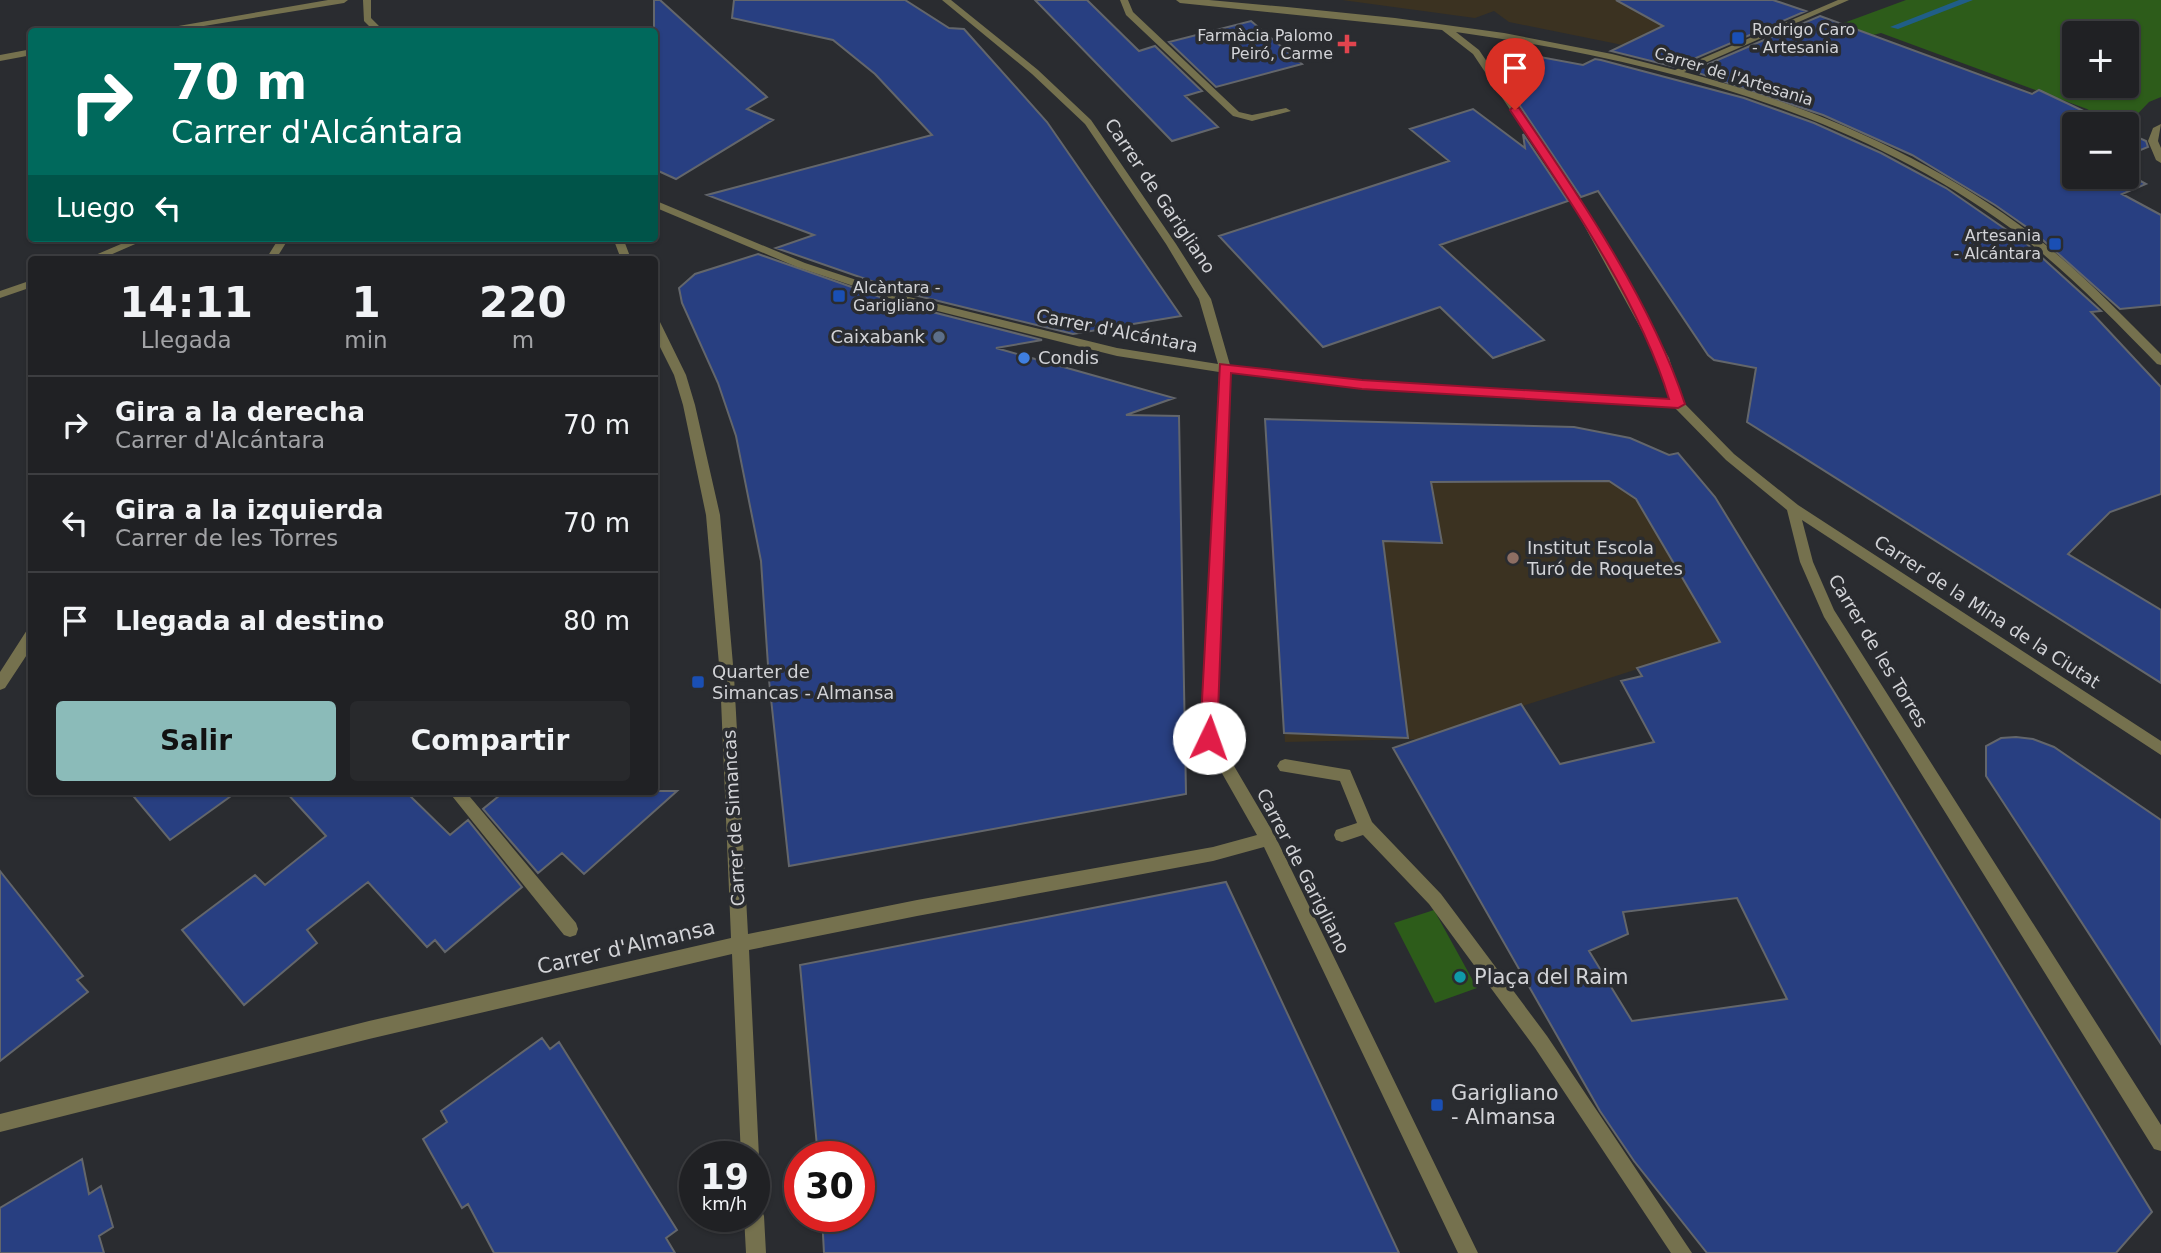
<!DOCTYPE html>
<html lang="es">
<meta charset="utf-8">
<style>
body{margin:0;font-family:"DejaVu Sans",sans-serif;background:#28292c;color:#f1f3f6;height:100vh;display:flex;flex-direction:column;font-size:26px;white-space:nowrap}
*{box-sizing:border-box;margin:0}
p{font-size:23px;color:#a2a3a6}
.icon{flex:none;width:38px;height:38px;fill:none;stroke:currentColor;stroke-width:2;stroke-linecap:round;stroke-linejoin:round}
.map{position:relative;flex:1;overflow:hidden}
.side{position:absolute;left:28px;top:256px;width:630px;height:539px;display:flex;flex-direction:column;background:#202124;border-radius:7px;box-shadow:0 2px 5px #0004,0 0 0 2px #3d3e41}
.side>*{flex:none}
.hud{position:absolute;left:28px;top:28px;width:630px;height:214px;border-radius:7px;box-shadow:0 2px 5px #0004,0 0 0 2px #3d3e41;background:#00695c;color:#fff;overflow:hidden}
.buttons{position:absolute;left:2062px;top:21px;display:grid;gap:14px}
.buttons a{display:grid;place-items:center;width:77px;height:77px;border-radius:7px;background:#202124;box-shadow:0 2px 5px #0004,0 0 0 2px #3d3e41;font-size:35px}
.speed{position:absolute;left:679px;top:1141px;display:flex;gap:14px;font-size:35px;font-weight:700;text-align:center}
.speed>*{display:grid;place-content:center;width:91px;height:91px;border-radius:50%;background:#202124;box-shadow:0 2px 5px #0004,0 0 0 2px #3d3e41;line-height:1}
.speed small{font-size:18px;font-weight:400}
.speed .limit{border:10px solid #d22;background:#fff;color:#111}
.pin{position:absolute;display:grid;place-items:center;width:60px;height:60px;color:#fff;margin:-72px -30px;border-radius:50% 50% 50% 0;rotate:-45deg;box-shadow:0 0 7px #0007}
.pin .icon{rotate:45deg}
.me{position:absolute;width:77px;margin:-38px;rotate:3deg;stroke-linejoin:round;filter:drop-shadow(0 0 5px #0008)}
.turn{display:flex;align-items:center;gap:24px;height:147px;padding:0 28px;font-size:32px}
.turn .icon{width:91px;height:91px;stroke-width:2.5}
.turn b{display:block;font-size:49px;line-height:60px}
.then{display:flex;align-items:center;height:66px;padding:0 28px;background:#0003;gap:14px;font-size:26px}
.eta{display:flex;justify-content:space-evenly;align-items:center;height:119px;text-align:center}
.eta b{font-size:42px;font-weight:800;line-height:49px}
.primary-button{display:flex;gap:14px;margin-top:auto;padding:14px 28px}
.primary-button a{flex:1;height:80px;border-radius:7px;background:#8bbbb9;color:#111;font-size:28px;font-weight:800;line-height:80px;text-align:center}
.primary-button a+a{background:#28292c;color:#f1f3f6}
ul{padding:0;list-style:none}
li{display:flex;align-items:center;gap:21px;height:98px;padding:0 28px;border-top:2px solid #3d3e41}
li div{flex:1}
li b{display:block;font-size:26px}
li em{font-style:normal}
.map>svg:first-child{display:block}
.education{fill:#3b3221}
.green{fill:#2d5c1a;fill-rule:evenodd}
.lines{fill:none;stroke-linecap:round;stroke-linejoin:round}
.stream{fill:#205e87;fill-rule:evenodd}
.building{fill:#283f81;stroke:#63666b;stroke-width:2;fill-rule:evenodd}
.service{fill:#75714e;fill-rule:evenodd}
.pedestrian{fill:#75714e;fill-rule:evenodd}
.minor{fill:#75714e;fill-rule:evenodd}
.route{fill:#e11d48;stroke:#92132f;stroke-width:2}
.transit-dot{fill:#1a4fb4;stroke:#2a2c30;stroke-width:2.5}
.health-dot{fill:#e0444e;stroke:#2a2c30;stroke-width:2.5}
.service-dot{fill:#5c6f8a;stroke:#2a2c30;stroke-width:2.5}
.shop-dot{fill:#3f7fe0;stroke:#2a2c30;stroke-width:2.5}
.education-dot{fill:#8d6e63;stroke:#2a2c30;stroke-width:2.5}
.culture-dot{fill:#0f9aa8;stroke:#2a2c30;stroke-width:2.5}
.labels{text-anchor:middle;stroke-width:7;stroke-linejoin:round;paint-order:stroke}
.far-poi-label{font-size:16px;fill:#d2d3d7;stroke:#2a2c30;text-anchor:start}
.far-street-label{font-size:16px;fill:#d2d3d7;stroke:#2a2c30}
.street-label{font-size:18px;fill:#d2d3d7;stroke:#2a2c30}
.poi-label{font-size:18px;fill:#d2d3d7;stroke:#2a2c30;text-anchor:start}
.near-street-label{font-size:21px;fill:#d2d3d7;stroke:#2a2c30}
.near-poi-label{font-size:21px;fill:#d2d3d7;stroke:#2a2c30;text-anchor:start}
</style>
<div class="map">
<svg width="2161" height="1253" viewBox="0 0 2161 1253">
<rect width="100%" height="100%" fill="#2a2c30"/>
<path class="education" d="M1342 0H1706L1672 55 1509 22 1494 11 1475 18Z
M1265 419 1578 428 1580 431 1615 434 1644 444 1690 470 1715 496 1790 620 1420 739 1285 742Z"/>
<path class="green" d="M1906 0H2161V97L2149 102 2126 126 2113 124 2087 109 1881 33 1873 35 1841 24ZM2074 33H2126V86H2074Z
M1434 910 1477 988 1435 1003 1394 923Z"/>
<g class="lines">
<path class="stream" d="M1959 0H1973L1898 29 1890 27Z"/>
</g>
<path class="building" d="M654 0H660L767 97 747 109 773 120 676 179 654 169Z
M734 0H905L949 28 964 29 1047 122 1181 316 1073 334 906 293 776 248 814 235 707 195 932 135 875 74 833 40 732 18Z
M1035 0H1087L1139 51 1155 46 1202 91 1185 96 1218 127 1172 141Z
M1616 0H1773L1806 11 1675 67 1611 51 1663 26Z
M1820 16 2032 94 2039 90 2111 124H2074V177H2126V173L2146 184 2122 194 2161 215V305L2120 309 2035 233 1995 205 1912 155 1823 115 1692 71Z
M1251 21 1302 64 1216 87 1169 42Z
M1513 52 1583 65 1595 59 1601 60 1744 98 1814 123 1881 153 1946 188 2027 244 2101 311 2091 312 2161 387V494L2110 512 2068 554 2161 610V683L1747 422 1756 368 1714 360 1708 355 1598 191 1581 197 1520 106Z
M1473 109 1525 148 1523 134 1568 201 1440 245 1544 340 1493 358 1440 307 1323 347 1219 236 1449 161 1410 129Z
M2126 132 2146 141 2148 147 2126 156Z
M758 254 897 303 1042 340 996 348 1174 398 1126 415 1179 416 1186 794 789 866 769 680 761 561 736 436 718 383 682 303 679 288 695 274Z
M1265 419 1574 427 1630 438 1669 455 1678 453 1715 497 2152 1212 2116 1253H1707L1634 1161 1600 1111 1393 748 1521 704 1560 764 1654 742 1621 681 1642 676 1637 668 1720 642 1636 499 1609 481 1431 482 1442 543 1383 541 1408 738 1284 733ZM1737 898 1787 999 1632 1021 1589 951 1628 934 1623 912Z
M2016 737 2033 739 2054 747 2161 820V1044L1986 776V746L2001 738Z
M129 791H238L170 840Z
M285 791H405L450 835 468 820 522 887 445 952 435 940 427 947 368 882 307 930 317 943 244 1005 182 930 255 875 265 885 326 836Z
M505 791H677L584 874 562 853 538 873 483 809Z
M0 871 83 976 77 980 88 992 0 1061Z
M1226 882 1399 1253H824L822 1216H859V1157H818L800 965Z
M542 1038 550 1049 559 1042 677 1230 666 1238 675 1253H494L468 1204 462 1208 423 1139 447 1122 441 1111Z
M82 1159 89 1194 101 1186 113 1227 99 1236 104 1253H0V1208Z"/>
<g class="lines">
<path class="service" d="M1120 0H1128L1133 12 1239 112 1252 115 1286 108 1291 111 1252 121 1233 116 1126 15Z"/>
<path class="pedestrian" d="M279 238H289L276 259H266Z
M32 629V647L5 688 0 690V672L27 630Z
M1285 759 1350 770 1372 822 1441 894 1547 1036 1692 1253H1671L1535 1048 1429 904 1363 835 1342 842 1336 840 1334 835 1336 830 1357 823 1340 781 1280 771 1277 766 1280 761Z
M448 791H465L576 923 578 929 576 935 570 937 564 935Z"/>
<path class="minor" d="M328 0H348L344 3 167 32H144Z
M363 0H371V18L385 32H375L364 21Z
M942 0H951L1038 70 1091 120 1176 244 1211 299 1230 365 1362 381 1671 399 1657 358 1569 198 1473 54 1442 30 1180 3 1176 0H1209L1287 7 1395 18 1504 33 1612 54 1675 70 1838 0H1849L1684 72C1808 104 1931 157 2033 235 2079 270 2120 313 2161 354V365L2157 364C2110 316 2063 267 2009 227 1849 110 1650 59 1456 32L1479 50 1579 198 1669 358 1683 402 1734 454 1798 505 2161 741V755L1802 520 1813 562 1834 610 2161 1125V1151L2154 1149 1824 617 1800 562 1787 510 1726 460 1675 408 1362 389 1231 373 1217 737 1274 834 1478 1253H1458L1264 847 1213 861 917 916 749 950 759 1157 754 1165V1157H741L732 954 369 1039 0 1132V1114L369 1021 731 938 720 676 706 515 683 405 674 375 654 335V318L660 322 686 375 695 405 720 515 734 676 748 934 917 900 1213 847 1257 835 1202 738 1219 372 1117 356 898 301 797 267 654 207V200L805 263 905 296 1117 348 1218 364 1199 299 1166 244 1085 124 1032 74Z
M32 49V55L0 61V55Z
M2161 124 2158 141 2161 148V163L2156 160 2148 141 2153 128Z
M135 238H149L101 259H86Z
M613 238H623L631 259H621Z
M32 280V287L0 298V291Z
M754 1207 761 1209 764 1216 766 1253H746L744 1216H754Z"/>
</g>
<path class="route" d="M1512 108H1519C1580 197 1651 301 1685 404L1678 408 1362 389 1231 373 1217 738 1209 745 1203 743 1200 738 1220 364 1362 380 1669 399C1639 300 1567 196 1510 110Z"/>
<g class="transit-dot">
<rect x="1731" y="31" width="14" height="14" rx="3.5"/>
<rect x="2048" y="237" width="14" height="14" rx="3.5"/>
<rect x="832" y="289" width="14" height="14" rx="3.5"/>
<rect x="691" y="675" width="14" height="14" rx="3.5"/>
<rect x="1430" y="1098" width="14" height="14" rx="3.5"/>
</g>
<path class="health-dot" d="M1343.5 33.5h7v7h7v7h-7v7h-7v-7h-7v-7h7z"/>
<circle class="service-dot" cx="939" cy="337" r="7"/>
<circle class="shop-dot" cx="1024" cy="358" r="7"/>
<circle class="education-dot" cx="1513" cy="558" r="7"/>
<circle class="culture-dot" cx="1460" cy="977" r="7"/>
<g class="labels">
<g class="far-poi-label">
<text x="1752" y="35">Rodrigo Caro<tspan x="1752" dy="18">- Artesania</tspan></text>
<text x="1333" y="41" text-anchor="end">Farmàcia Palomo<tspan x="1333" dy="18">Peiró, Carme</tspan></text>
<text x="2041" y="241" text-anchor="end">Artesania<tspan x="2041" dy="18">- Alcántara</tspan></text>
<text x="853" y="293">Alcàntara -<tspan x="853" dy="18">Garigliano</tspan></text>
</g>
<g class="far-street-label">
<text transform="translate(1734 76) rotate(17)" y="6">Carrer de l'Artesania</text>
</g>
<g class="street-label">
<text transform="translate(1160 196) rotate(56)" y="6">Carrer de Garigliano</text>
<text transform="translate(1117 331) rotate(11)" y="6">Carrer d'Alcántara</text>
<text transform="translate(1987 612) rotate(33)" y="6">Carrer de la Mina de la Ciutat</text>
<text transform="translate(1878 651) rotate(59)" y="6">Carrer de les Torres</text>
<text transform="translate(734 818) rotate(-93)" y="6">Carrer de Simancas</text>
<text transform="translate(1303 871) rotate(63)" y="6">Carrer de Garigliano</text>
</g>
<g class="poi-label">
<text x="925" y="343" text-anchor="end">Caixabank</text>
<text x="1038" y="364">Condis</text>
<text x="1527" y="554">Institut Escola<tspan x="1527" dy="21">Turó de Roquetes</tspan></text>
<text x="712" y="678">Quarter de<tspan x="712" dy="21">Simancas - Almansa</tspan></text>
</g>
<g class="near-street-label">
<text transform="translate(626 947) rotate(-13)" y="7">Carrer d'Almansa</text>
</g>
<g class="near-poi-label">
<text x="1474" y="984">Plaça del Raim</text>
<text x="1451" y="1100">Garigliano<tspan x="1451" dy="24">- Almansa</tspan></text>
</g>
</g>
</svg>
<div class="buttons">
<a>+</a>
<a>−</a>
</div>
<div class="speed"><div>19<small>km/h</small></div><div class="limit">30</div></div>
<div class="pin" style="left:1515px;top:110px;background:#d93025"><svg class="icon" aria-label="arrive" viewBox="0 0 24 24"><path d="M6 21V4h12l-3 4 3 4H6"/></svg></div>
<svg class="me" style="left:1209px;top:738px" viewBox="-20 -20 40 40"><circle r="19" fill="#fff"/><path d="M0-13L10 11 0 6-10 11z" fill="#e11d48"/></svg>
<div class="hud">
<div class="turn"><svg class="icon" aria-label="right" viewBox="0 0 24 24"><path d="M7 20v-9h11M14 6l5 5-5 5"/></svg><div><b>70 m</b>Carrer d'Alcántara</div></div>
<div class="then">Luego<svg class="icon" aria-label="left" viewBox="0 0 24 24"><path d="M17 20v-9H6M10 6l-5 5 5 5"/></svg></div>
</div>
<section class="side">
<div class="eta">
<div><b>14:11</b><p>Llegada</p></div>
<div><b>1</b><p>min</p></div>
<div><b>220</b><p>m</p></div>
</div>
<ul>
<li><svg class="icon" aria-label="right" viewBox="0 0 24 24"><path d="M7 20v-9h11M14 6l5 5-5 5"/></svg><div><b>Gira a la derecha</b><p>Carrer d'Alcántara</p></div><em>70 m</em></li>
<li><svg class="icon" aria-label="left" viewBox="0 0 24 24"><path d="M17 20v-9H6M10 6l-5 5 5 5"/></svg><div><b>Gira a la izquierda</b><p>Carrer de les Torres</p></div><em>70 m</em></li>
<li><svg class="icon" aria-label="arrive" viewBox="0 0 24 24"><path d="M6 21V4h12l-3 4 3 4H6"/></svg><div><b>Llegada al destino</b></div><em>80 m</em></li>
</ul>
<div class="primary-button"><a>Salir</a><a>Compartir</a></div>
</section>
</div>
